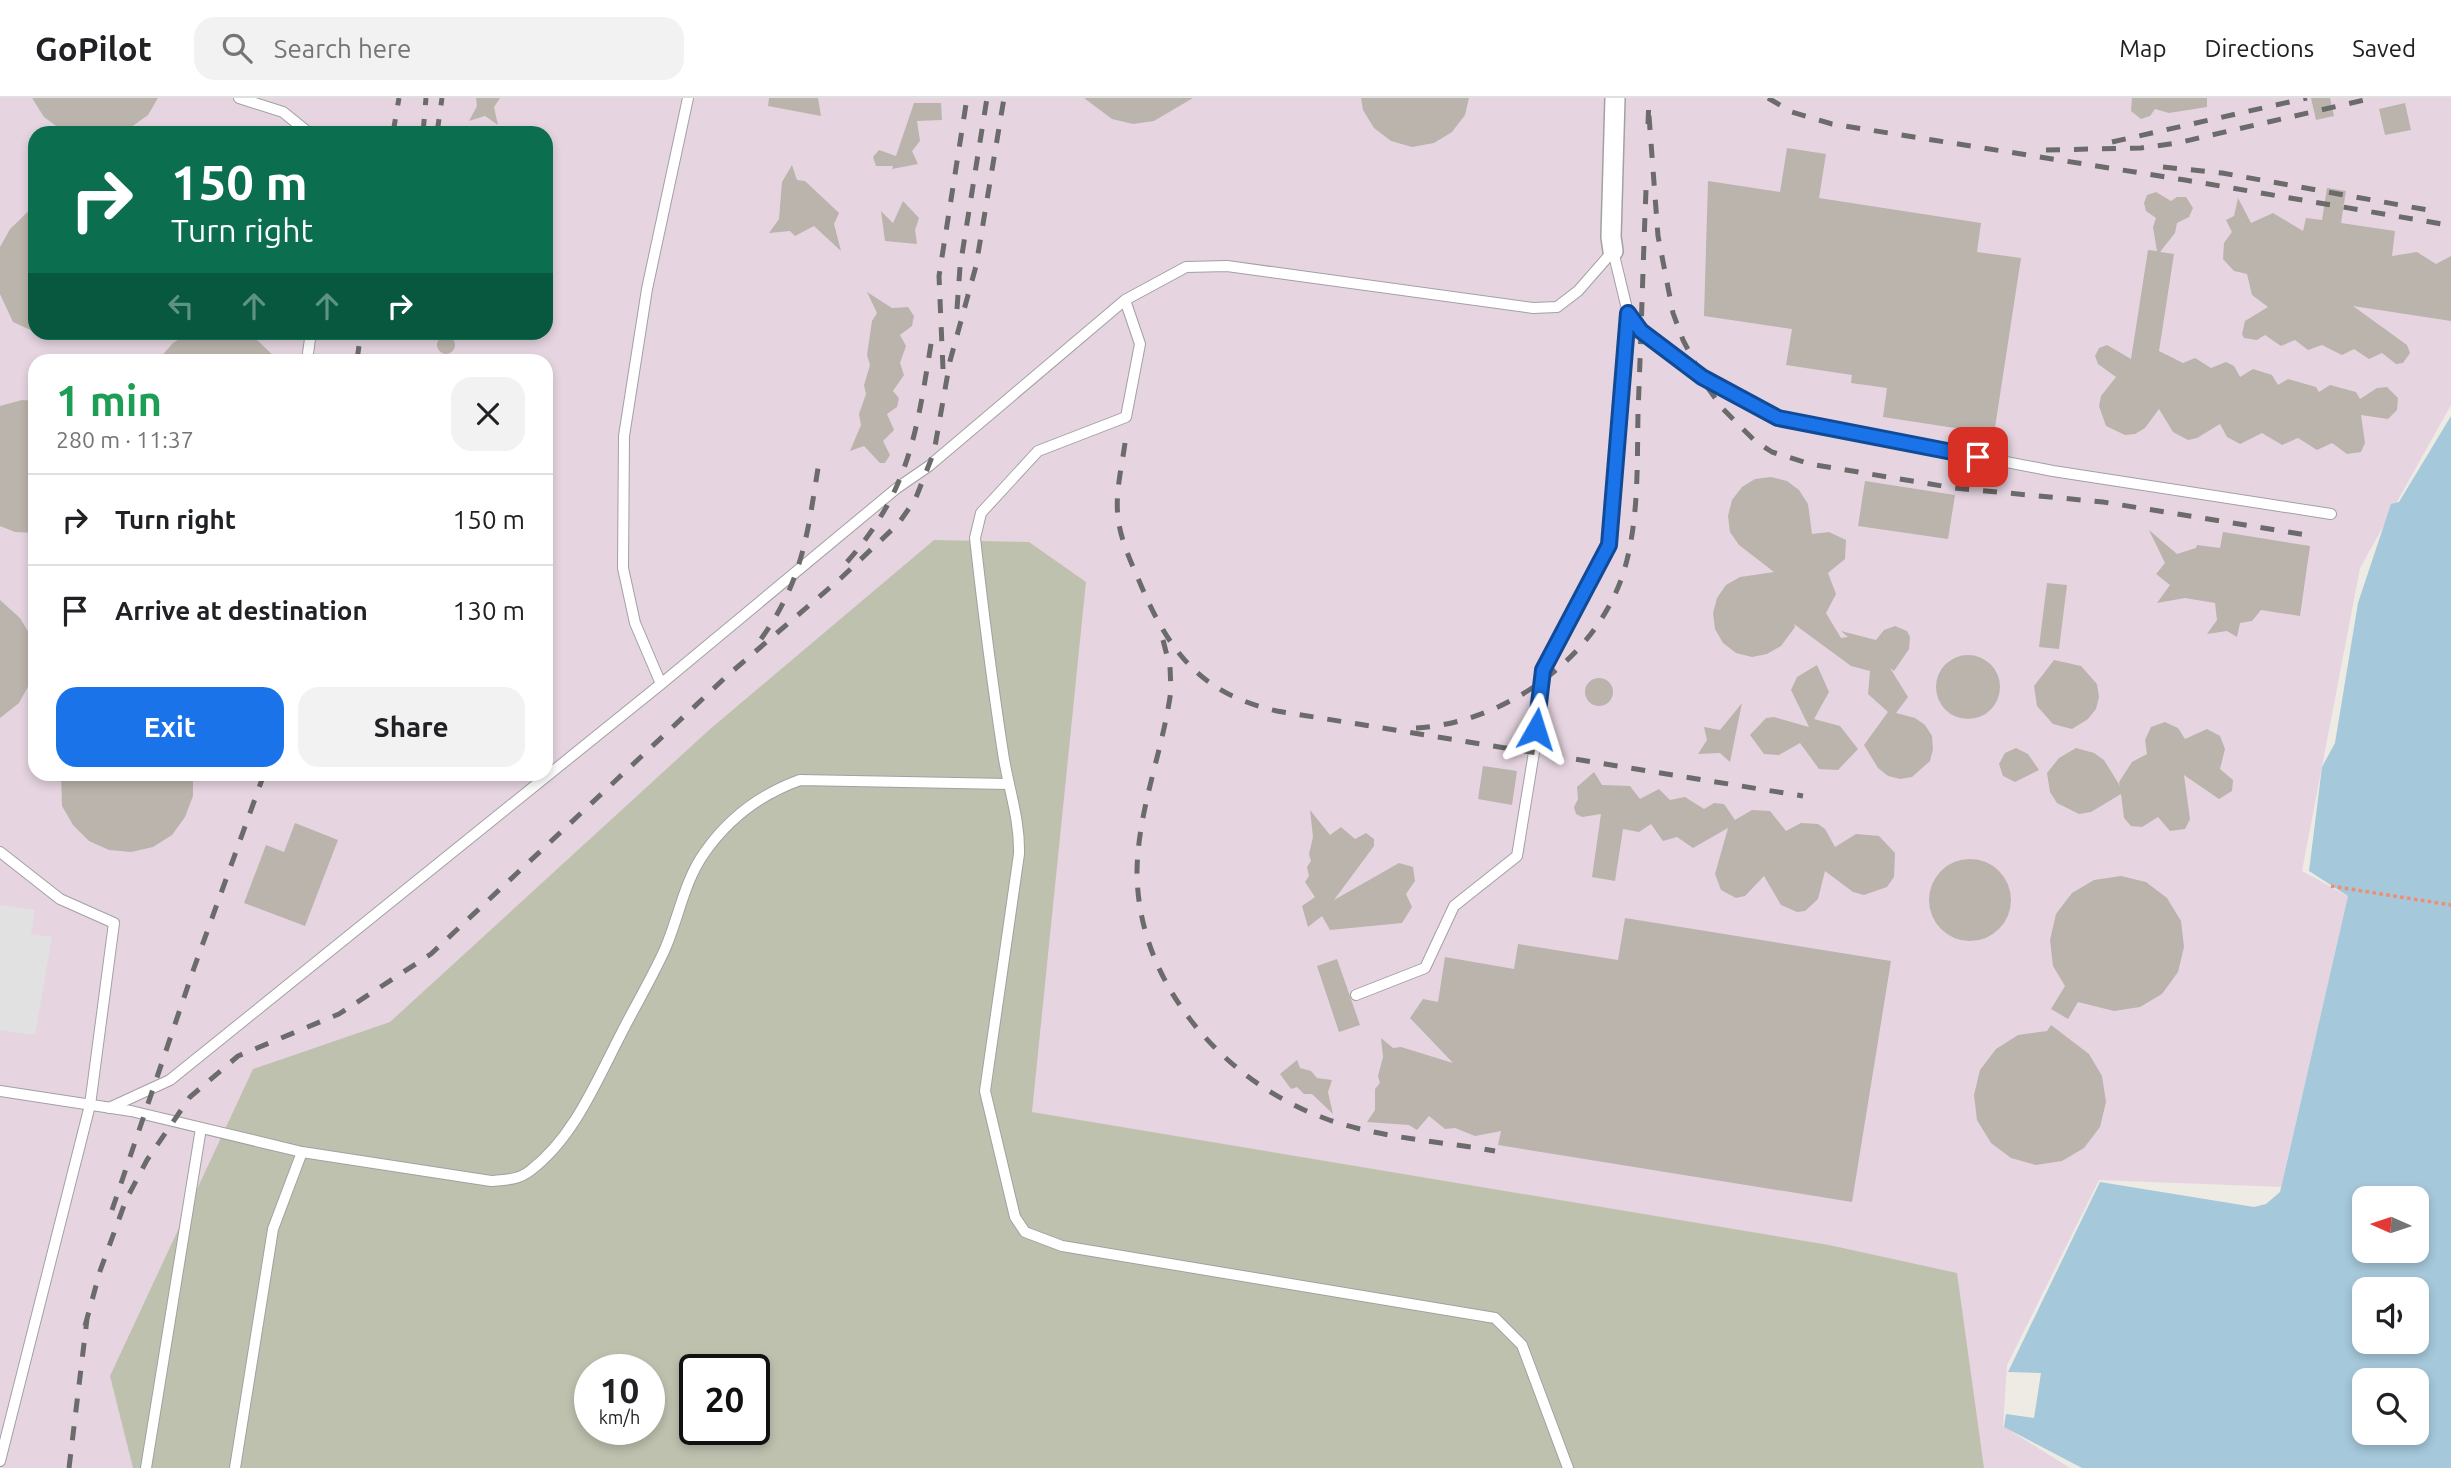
<!DOCTYPE html>
<meta charset="utf-8">
<style>
body{margin:0;font-family:Ubuntu,sans-serif;background:#f2f2f2;color:#202124;height:100vh;display:flex;flex-direction:column;font-size:26px;white-space:nowrap}
*{box-sizing:border-box;margin:0}
p{font-size:23px;color:#757577}
.icon{flex:none;width:38px;height:38px;fill:none;stroke:currentColor;stroke-width:2;stroke-linecap:round;stroke-linejoin:round}
.map{position:relative;flex:1;overflow:hidden}
.drawer{position:absolute;left:28px;top:256px;width:525px;height:427px;display:flex;flex-direction:column;background:#fff;border-radius:21px;box-shadow:0 4px 10px #0003}
.drawer>*{flex:none}
.hud{position:absolute;left:28px;top:28px;width:525px;height:214px;border-radius:21px;box-shadow:0 4px 10px #0003;background:#0b6e4f;color:#fff;overflow:hidden}
.needle{width:46px;rotate:273deg}
.tools{position:absolute;left:2352px;top:1088px;display:grid;gap:14px}
.tools a{display:grid;place-items:center;width:77px;height:77px;border-radius:14px;background:#fff;box-shadow:0 4px 10px #0003;font-size:35px}
.speed{position:absolute;left:574px;top:1256px;display:flex;gap:14px;font-size:35px;font-weight:700;text-align:center}
.speed>*{display:grid;place-content:center;width:91px;height:91px;border-radius:50%;background:#fff;box-shadow:0 4px 10px #0003;line-height:1}
.speed small{font-size:18px;font-weight:400}
.speed .limit{border:4px solid #111;border-radius:10px;background:#fff;color:#111}
.pin{position:absolute;display:grid;place-items:center;width:60px;height:60px;color:#fff;margin:-30px;border-radius:14px;box-shadow:0 4px 10px #0006}
.me{position:absolute;width:77px;margin:-38px;rotate:6deg;stroke-linejoin:round;filter:drop-shadow(0 0 5px #0008)}
.turn{display:flex;align-items:center;gap:24px;height:147px;padding:0 28px;font-size:32px}
.turn .icon{width:91px;height:91px;stroke-width:2.5}
.turn b{display:block;font-size:49px;line-height:60px}
.lanes{display:flex;align-items:center;height:66px;padding:0 28px;background:#0003;justify-content:center;gap:35px;direction:ltr}
.lanes .off{opacity:.35}
.round{display:grid;place-items:center;flex:none;width:74px;height:74px;border-radius:21px;background:#f2f2f2}
.summary{display:flex;align-items:center;justify-content:space-between;height:119px;padding:0 28px}
h1{font-size:42px;font-weight:700;line-height:52px;color:#1e9e55}
.action{display:flex;gap:14px;margin-top:auto;padding:14px 28px}
.action a{flex:1;height:80px;border-radius:21px;background:#1a73e8;color:#fff;font-size:28px;font-weight:700;line-height:80px;text-align:center}
.action a+a{background:#f2f2f2;color:#202124}
ul{padding:0;list-style:none}
li{display:flex;align-items:center;gap:21px;height:91px;padding:0 28px;border-top:2px solid #e0e0e0}
li div{flex:1}
li b{display:block;font-size:26px}
li em{font-style:normal}
header{display:flex;align-items:center;gap:42px;box-sizing:border-box;height:98px;padding:0 35px;background:#fff;border-bottom:2px solid #e0e0e0}
header strong{font-size:33px}
nav{display:flex;gap:38px;margin-inline-start:auto;font-size:24px}
.search{width:490px;height:63px;background:#f2f2f2;display:flex;align-items:center;gap:18px;box-sizing:border-box;padding:0 24px;border-radius:21px;color:#757577;font-size:26px}
.map>svg:first-child{display:block}
.industrial{fill:#e6d5e1;fill-rule:evenodd}
.construction{fill:#bfc1af;fill-rule:evenodd}
.parking{fill:#e1e1e1}
.water{fill:#a5c8da;fill-rule:evenodd}
.building{fill:#bab4ac}
.lines{fill:none;stroke-linecap:round;stroke-linejoin:round}
.lane-casing{stroke:#a1a1a1;stroke-width:12}
.street-casing{stroke:#a1a1a1;stroke-width:22}
.path{stroke:#f38b6e;stroke-width:3.5;stroke-dasharray:3.5 3.5;stroke-linecap:butt}
.lane{stroke:#fff;stroke-width:10}
.street{stroke:#fff;stroke-width:19}
.rail{stroke:#6b6b6b;stroke-width:5;stroke-dasharray:14 14;stroke-linecap:butt}
.route-casing{stroke:#114b97;stroke-width:18}
.route{stroke:#1a73e8;stroke-width:12}
</style>
<header>
<strong>GoPilot</strong>
<div class="search"><svg class="icon" aria-label="search" viewBox="0 0 24 24"><circle cx="10" cy="10" r="6"/><path d="M15 15l6 6"/></svg>Search here</div>
<nav><a>Map</a><a>Directions</a><a>Saved</a></nav>
</header>
<div class="map">
<svg width="2451" height="1370" viewBox="0 0 2451 1370">
<rect width="100%" height="100%" fill="#edebe3"/>
<path class="industrial" d="M0 0H2451V307L2360 470 2302 773 2348 798 2281 1089 2099 1082 2007 1267 2003 1328 2070 1370H0ZM35 35H546V234H35ZM35 262H546V676H35ZM590 1272H649V1332H590ZM695 1272H754V1332H695Z"/>
<path class="construction" d="M934 442 1029 444 1086 484 1032 1014 1829 1147 1957 1175 1984 1370H133L110 1278 253 971 390 924 709 632ZM590 1272H649V1332H590ZM695 1272H754V1332H695Z"/>
<path class="parking" d="M0 807 35 812 31 836 52 839 35 937 0 932Z"/>
<path class="water" d="M2451 318V1370H2082L2004 1329 2006 1316 2034 1320 2041 1275 2008 1274 2100 1084 2254 1109 2266 1106 2280 1094 2348 798 2309 773 2322 669 2335 645 2358 505 2391 406 2399 404ZM2364 1101H2417V1153H2364ZM2364 1192H2417V1244H2364ZM2364 1283H2417V1335H2364Z"/>
<path class="building" d="M32 0H158L148 17 123 35 63 33 44 19Z
M476 0H500L494 9 498 27 485 18 469 23 477 8Z
M769 0H818L821 18 768 8Z
M1084 0H1193L1154 23 1133 26 1112 21Z
M1361 0H1469L1465 17 1452 34 1434 45 1412 49 1391 43 1374 30 1363 12Z
M2132 0H2207V9L2169 15 2155 11 2150 18 2141 21 2131 13Z
M2311 0H2330L2334 18 2316 22Z
M914 5H941L942 22 917 23 920 43 912 53 918 66 892 71 893 68H876L873 59 879 52 896 58Z
M2405 5 2411 32 2385 37 2379 11Z
M1787 50 1826 56 1819 100 1981 125 1977 154 2021 160 1994 336 1883 319 1887 290 1851 285 1852 277 1786 267 1792 231 1704 218 1708 83 1780 94Z
M792 67 797 82 805 83 839 115 834 126 841 153 814 128 795 138 790 133 769 135 779 121 782 84Z
M2327 90 2346 93 2341 125 2395 133 2392 158 2417 154 2436 166 2451 158V223L2353 208 2407 247 2410 255 2403 265 2396 266 2382 255 2369 261 2354 251 2342 257 2322 247 2308 252 2295 242 2281 248 2265 237 2257 242 2244 240 2242 236 2245 223 2268 209 2252 197 2247 176 2234 173 2223 161 2224 145 2232 134 2226 122 2234 118 2238 100 2251 125 2273 115 2303 133 2306 120 2322 122Z
M2156 94 2171 103 2177 99H2186L2193 110 2189 119 2177 125 2175 135 2160 154 2174 156 2159 253 2183 265 2195 260 2211 270 2226 264 2234 268 2240 279 2253 271 2272 277 2278 287 2288 281 2316 289 2319 294 2330 287 2356 294 2360 301 2377 290 2387 289 2398 300 2397 312 2388 321 2361 317 2365 345 2361 354 2347 356 2332 345 2317 352 2298 340 2282 347 2262 335 2240 346 2227 339 2220 326 2197 340 2188 342 2173 334 2159 311 2145 330 2135 336 2125 337 2106 328 2099 308 2101 298 2116 279 2098 266 2095 258 2099 250 2107 247 2131 261 2148 152 2157 153 2153 129 2156 120 2146 113 2144 105 2147 97Z
M903 103 919 120 915 132 917 146 885 143 881 113 893 125Z
M35 107V234L13 224 0 196V149L10 131Z
M867 194 892 210 908 209 914 218 912 228 900 237 906 248 900 265 904 277 893 293 899 300 897 309 887 316 894 332 883 343 890 357 885 365H880L864 348 850 353 861 327 859 316 866 296 864 287 870 267 867 257 872 223 877 215Z
M191 234H242L256 241 278 262H158L173 245Z
M437 247a9 9 0 1 1 18 0a9 9 0 1 1-18 0Z
M22 302 35 303V435L15 434 0 428V308Z
M1771 379 1787 383 1799 392 1808 406 1812 436 1829 434 1846 442 1845 461 1828 475 1836 496 1826 515 1841 540 1848 539 1841 533 1876 542 1884 532 1895 528 1907 533 1910 539 1909 551 1894 573 1890 570 1908 599 1896 615 1915 620 1925 627 1932 638 1933 651 1930 663 1912 679 1900 681 1888 678 1878 670 1864 647 1888 614 1868 596 1870 573 1851 568 1794 526 1795 529 1781 548 1767 556 1752 559 1736 555 1723 545 1715 531 1713 515 1717 500 1726 487 1740 479 1774 474 1739 447 1730 434 1728 418 1732 402 1742 389 1755 381Z
M1865 383 1955 397 1948 441 1858 428Z
M2149 432 2177 456 2196 450 2197 447 2220 450 2223 434 2310 448 2300 518 2261 512 2252 523 2240 525 2237 539 2227 533 2207 536 2217 522 2215 505 2185 500 2157 505 2170 487 2156 476 2165 465Z
M2047 485 2067 487 2059 551 2039 549Z
M0 502 20 520 32 540 35 563 30 585 19 605 0 620Z
M1936 589a32 32 0 1 1 64 0a32 32 0 1 1-64 0Z
M2054 562 2081 568 2097 586 2099 599 2096 611 2088 621 2072 631 2053 626 2037 608 2034 588Z
M1817 567 1829 594 1814 621 1840 628 1858 651 1838 672 1819 671 1800 645 1779 657 1764 656 1750 637 1766 620 1774 619 1809 629 1791 592 1797 579Z
M1585 594a14 14 0 1 1 28 0a14 14 0 1 1-28 0Z
M1742 605 1730 664 1720 655 1698 656 1707 642 1704 629 1720 632Z
M2165 624 2178 630 2185 641 2207 631 2220 638 2225 651 2220 671 2233 682 2232 693 2219 701 2184 677 2190 721 2185 731 2170 733 2158 719 2142 729 2131 728 2124 720 2121 696 2091 714 2079 716 2057 705 2050 694 2047 675 2059 660 2076 650 2094 655 2104 662 2120 688 2119 684 2132 664 2147 656 2145 642 2151 629Z
M2016 650 2028 656 2039 672 2015 684 2003 678 1999 666 2005 655Z
M1483 668 1517 673 1512 707 1478 701Z
M1594 674 1602 687 1630 688 1640 701 1659 691 1670 702 1685 699 1704 711 1714 705 1724 706 1735 722 1752 712 1770 713 1786 733 1801 725 1818 726 1825 731 1835 749 1856 736 1879 738 1895 755 1894 779 1887 789 1864 797 1853 794 1825 773 1818 801 1805 813 1797 814 1781 807 1764 778 1745 798 1736 800 1721 792 1715 776 1728 730 1693 750 1677 739 1663 743 1651 726 1639 734 1623 731 1615 783 1592 779 1601 716 1582 719 1576 716 1574 709 1578 701 1577 689Z
M61 676H193V698L185 719 172 737 153 749 131 754 109 752 89 743 73 727 62 708Z
M1310 712 1330 737 1341 729 1355 741 1366 735 1374 741V748L1334 802 1399 765 1413 769 1415 783 1406 796 1412 809 1402 825 1330 832 1322 818 1308 829 1302 808 1315 799 1305 784 1309 778 1307 769 1311 763 1309 756 1313 739Z
M295 725 338 742 305 828 244 805 266 747 284 754Z
M1929 802a41 41 0 1 1 82 0a41 41 0 1 1-82 0Z
M2121 778 2146 784 2167 800 2181 823 2184 849 2178 874 2162 896 2140 909 2114 913 2078 904 2068 921 2051 911 2065 888 2053 868 2050 842 2056 816 2072 795 2094 782Z
M1625 820 1891 863 1852 1104 1498 1047 1501 1033 1475 1038 1455 1030 1445 1031 1429 1018 1417 1032 1409 1027 1367 1024 1375 1012V991L1380 985 1378 978 1383 959 1381 940 1393 950 1401 949 1453 965 1410 920 1423 901 1438 904 1445 859 1514 871 1518 846 1618 862Z
M1337 861 1360 927 1339 934 1317 868Z
M2051 927 2089 956 2102 978 2106 1004 2100 1029 2084 1050 2062 1063 2036 1067 2011 1060 1991 1045 1977 1022 1974 997 1980 972 1996 951 2018 937 2047 933Z
M1297 962 1300 970 1311 973 1317 980 1332 982 1328 994 1333 1016 1312 996H1304L1297 989 1291 991 1280 976Z"/>
<g class="lines">
<g class="lane-casing">
<path id="lane" d="M239 0 283 14 309 35
M1125 202 1140 246 1126 319 1038 353 981 415 975 440C983 512 992 583 1003 655 1008 689 1020 721 1019 756L985 993 1015 1119 1025 1134 1062 1148 1495 1220 1522 1247 1568 1370
M1628 215 1641 233 1702 279 1778 320 2053 373 2331 416
M307 262 311 234
M661 586 635 525 623 470 624 338 647 191 688 0
M0 754 60 801 114 825 90 1007 0 1363
M1356 897 1425 870 1454 808 1517 758 1534 654 1543 572 1609 447 1628 215 1613 153
M0 993 131 1013 302 1054 491 1083C505 1082 519 1082 531 1072 574 1039 596 984 621 936 635 908 652 880 665 851 679 819 684 783 705 754 729 720 761 696 800 682L1008 686
M109 1010 170 982 661 586 897 390 929 368 1125 202 1186 169 1227 168 1533 210 1557 209 1578 193 1613 153
M146 1370 201 1030
M235 1370 273 1131 302 1054"/>
</g>
<g class="street-casing">
<path id="street" d="M1613 153 1611 139 1615 0"/>
</g>
<path class="path" d="M2331 788 2451 807"/>
<use href="#lane" class="lane"/>
<use href="#street" class="street"/>
<path class="rail" d="M1768 0 1792 14 1832 26 2185 82 2448 127
M1649 18 1658 138 1673 215 1683 242 1708 290 1723 311 1755 343 1772 354 1810 366 1954 390 2103 404 2313 438
M1648 26 1649 0
M393 35 399 0
M423 35 426 0
M437 35 442 0
M2112 44 2307 0
M2046 52 2141 50 2177 45 2373 0
M2163 69 2222 75 2439 114
M957 211 960 169 987 0
M357 262 361 234
M943 271 939 178 967 0
M1125 345C1122 368 1115 395 1118 419 1120 441 1131 464 1140 485 1169 554 1201 596 1277 613L1803 698
M847 464C911 391 917 331 932 240
M761 541C805 480 808 430 820 358
M1163 542 1170 569 1171 592C1163 653 1138 711 1137 773 1137 885 1223 983 1324 1020 1377 1040 1439 1043 1495 1053
M1416 630C1505 625 1597 560 1624 473 1639 422 1637 368 1638 315 1641 241 1643 166 1646 92
M112 1112 194 870 264 676
M85 1228 100 1173 126 1102 147 1062 190 999 238 958 339 916 431 856 728 577 841 480 898 426 915 402 934 354 950 263 976 168 1004 0
M69 1370 87 1221"/>
</g>
<g class="lines">
<g class="route-casing">
<path id="route" d="M1536 631 1543 572 1609 447 1628 215 1641 233 1702 279 1778 320 1978 359"/>
</g>
<use href="#route" class="route"/>
</g>
</svg>
<div class="tools">
<a><svg class="needle" viewBox="-14 -14 28 28"><path d="M0-13l5 13h-10z" fill="#e53935"/><path d="M0 13l5-13h-10z" fill="#757577"/></svg></a>
<a><svg class="icon" aria-label="sound" viewBox="0 0 24 24"><path d="M4 9h4l5-4v14l-5-4H4zM17 9q2 3 0 6"/></svg></a>
<a><svg class="icon" aria-label="search" viewBox="0 0 24 24"><circle cx="10" cy="10" r="6"/><path d="M15 15l6 6"/></svg></a>
</div>
<div class="speed"><div>10<small>km/h</small></div><div class="limit">20</div></div>
<div class="pin" style="left:1978px;top:359px;background:#d93025"><svg class="icon" aria-label="arrive" viewBox="0 0 24 24"><path d="M6 21V4h12l-3 4 3 4H6"/></svg></div>
<svg class="me" style="left:1536px;top:631px" viewBox="-20 -20 40 40"><path d="M0-17L14 15 0 8-14 15z" fill="#1a73e8" stroke="#fff" stroke-width="4"/></svg>
<div class="hud">
<div class="turn"><svg class="icon" aria-label="right" viewBox="0 0 24 24"><path d="M7 20v-9h11M14 6l5 5-5 5"/></svg><div><b>150 m</b>Turn right</div></div>
<div class="lanes"><svg class="icon off" aria-label="left" viewBox="0 0 24 24"><path d="M17 20v-9H6M10 6l-5 5 5 5"/></svg><svg class="icon off" aria-label="ahead" viewBox="0 0 24 24"><path d="M12 20V5M6 11l6-6 6 6"/></svg><svg class="icon off" aria-label="ahead" viewBox="0 0 24 24"><path d="M12 20V5M6 11l6-6 6 6"/></svg><svg class="icon" aria-label="right" viewBox="0 0 24 24"><path d="M7 20v-9h11M14 6l5 5-5 5"/></svg></div>
</div>
<section class="drawer">
<div class="summary"><div><h1>1 min</h1><p>280 m · 11:37</p></div><a class="round"><svg class="icon" aria-label="close" viewBox="0 0 24 24"><path d="M6 6l12 12M18 6L6 18"/></svg></a></div>
<ul>
<li><svg class="icon" aria-label="right" viewBox="0 0 24 24"><path d="M7 20v-9h11M14 6l5 5-5 5"/></svg><div><b>Turn right</b></div><em>150 m</em></li>
<li><svg class="icon" aria-label="arrive" viewBox="0 0 24 24"><path d="M6 21V4h12l-3 4 3 4H6"/></svg><div><b>Arrive at destination</b></div><em>130 m</em></li>
</ul>
<div class="action"><a>Exit</a><a>Share</a></div>
</section>
</div>
